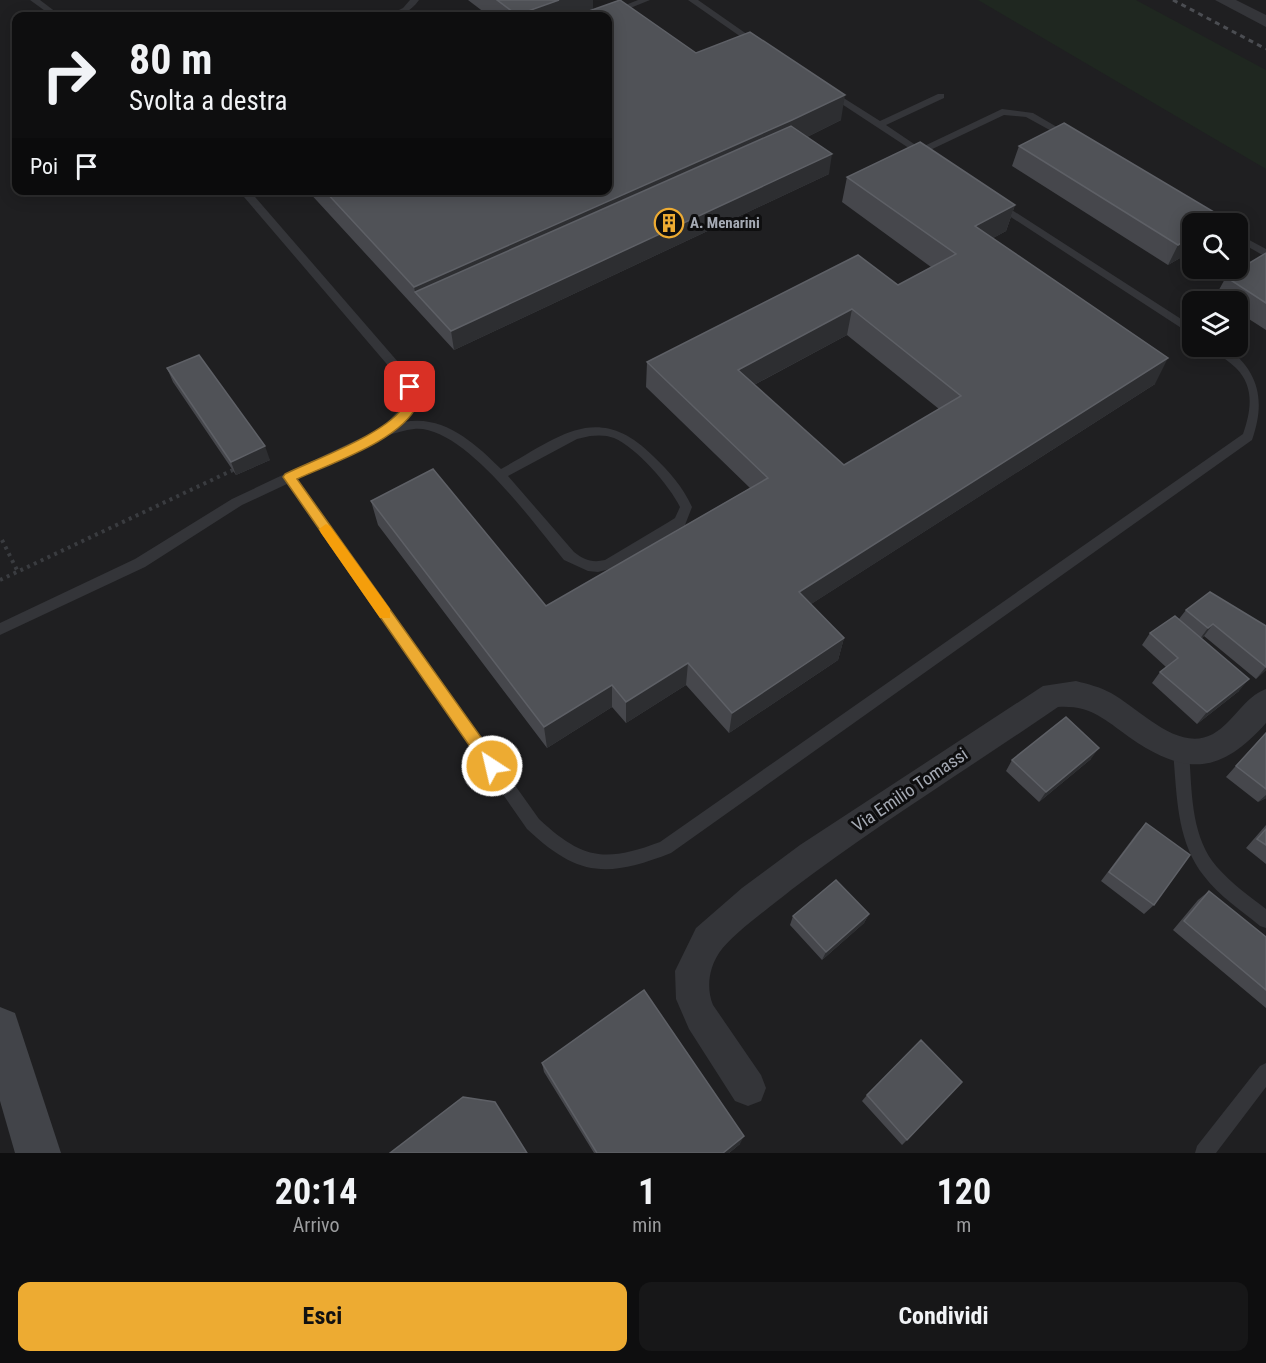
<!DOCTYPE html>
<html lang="it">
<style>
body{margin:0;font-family:"Roboto Condensed",sans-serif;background:#171718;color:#f1f3f6;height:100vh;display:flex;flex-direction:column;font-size:22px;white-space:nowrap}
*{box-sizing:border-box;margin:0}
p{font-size:20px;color:#9b9c9e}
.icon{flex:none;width:33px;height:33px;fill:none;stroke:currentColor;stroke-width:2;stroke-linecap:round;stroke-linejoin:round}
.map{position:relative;height:1153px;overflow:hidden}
.panel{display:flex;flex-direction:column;background:#0e0e0f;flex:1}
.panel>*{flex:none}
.top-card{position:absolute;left:12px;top:12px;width:600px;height:183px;border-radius:12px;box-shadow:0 3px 15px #0003,0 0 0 2px #2e2e2f;background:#0e0e0f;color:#f1f3f6;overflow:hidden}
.buttons{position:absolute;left:1182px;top:213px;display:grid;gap:12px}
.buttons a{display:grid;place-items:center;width:66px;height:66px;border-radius:12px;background:#0e0e0f;box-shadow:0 3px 15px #0003,0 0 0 2px #2e2e2f;font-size:30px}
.pin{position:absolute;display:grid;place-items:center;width:51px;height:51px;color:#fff;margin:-26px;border-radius:12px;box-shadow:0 3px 9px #0006}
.me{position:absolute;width:66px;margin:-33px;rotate:325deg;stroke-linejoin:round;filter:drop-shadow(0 0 4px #0008)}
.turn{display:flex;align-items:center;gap:21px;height:126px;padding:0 18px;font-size:27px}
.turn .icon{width:78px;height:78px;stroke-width:2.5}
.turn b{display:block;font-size:42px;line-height:51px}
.then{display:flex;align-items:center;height:57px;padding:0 18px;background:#0003;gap:12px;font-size:22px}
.eta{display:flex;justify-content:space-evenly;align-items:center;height:102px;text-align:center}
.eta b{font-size:36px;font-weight:700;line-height:42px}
.primary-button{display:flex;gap:12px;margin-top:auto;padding:12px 18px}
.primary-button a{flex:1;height:69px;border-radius:12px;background:#edab32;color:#111;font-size:24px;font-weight:700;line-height:69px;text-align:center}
.primary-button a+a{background:#171718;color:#f1f3f6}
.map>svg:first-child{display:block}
.built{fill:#1f1f21;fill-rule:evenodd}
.green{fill:#1f2720}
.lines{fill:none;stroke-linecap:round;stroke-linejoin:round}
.path{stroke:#3a3c40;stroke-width:4;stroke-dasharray:3 4.5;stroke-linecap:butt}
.service{fill:#343539;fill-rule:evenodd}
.minor{fill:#343539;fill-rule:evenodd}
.secondary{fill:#424449;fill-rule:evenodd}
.rail{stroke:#4b4d52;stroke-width:3;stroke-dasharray:5 4.5;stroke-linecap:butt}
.wall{fill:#46474c;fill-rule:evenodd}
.shaded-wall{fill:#2d2e31}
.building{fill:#505257;stroke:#5e6066;stroke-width:1.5;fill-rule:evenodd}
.route{fill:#edab32;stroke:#9a6f20;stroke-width:1.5}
.slow{fill:#f59e0b}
.labels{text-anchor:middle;stroke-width:6;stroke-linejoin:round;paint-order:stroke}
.far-poi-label{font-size:15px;font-weight:bold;fill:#a5aab4;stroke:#0e0e0f;text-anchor:start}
.street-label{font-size:18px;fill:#a5aab4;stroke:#0e0e0f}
</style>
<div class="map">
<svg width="1266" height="1153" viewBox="0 0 1266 1153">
<rect width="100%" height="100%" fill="#131314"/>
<path class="built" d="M0 0H1266V1153H0ZM16 16H608V190H16ZM1192 224H1238V268H1192ZM1192 302H1238V346H1192Z"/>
<path class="green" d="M978 0H1136L1266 70V169Z"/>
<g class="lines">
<path class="path" d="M2 540 18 572
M0 580 233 470"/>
<path class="service" d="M30 0H40L61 16H52Z
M410 0H419C410 12 402 16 387 16L403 8Z
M638 0H650L608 17 598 16Z
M688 0H698L761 44 754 46Z
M831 90 880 121 938 94H944V98L886 125 920 148 1002 109 1033 113 1074 137 1066 139 1026 117 1004 115 926 152 929 155 924 158 828 95V91Z
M238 190H249L405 370C417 390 420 404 404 422 443 414 475 443 501 469 558 438 597 400 653 456 669 471 683 487 692 507L685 525 614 568 598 572 588 571 564 560C534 524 463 424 414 429 379 433 330 463 297 479L539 819C582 859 604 863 660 842L1243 434C1251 411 1255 387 1236 368 1228 360 1218 355 1211 346H1225C1259 371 1266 400 1252 440L671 853C607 878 578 877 527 829L287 484 242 505 145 567 0 635V623L135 559 232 499 382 428 403 405 404 391 397 376ZM590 436C598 435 607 435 614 438 636 447 670 486 680 507L675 518 667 523 605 560C592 563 584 560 574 552L508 476 577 439Z
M998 201 1192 326V335L994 206 993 204Z
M1238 234 1266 249V257L1238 241Z
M1181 744 1186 746 1189 751C1192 789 1190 836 1217 867 1231 883 1249 896 1266 909V928L1260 926C1241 910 1219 896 1204 876 1176 841 1177 794 1173 751L1176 746Z
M1266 1063V1087L1216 1153H1195L1197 1146 1260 1066Z"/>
<path class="minor" d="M1215 0H1236L1266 15V27Z
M1076 681C1088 684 1100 687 1111 693 1140 709 1178 753 1213 734 1234 722 1244 697 1266 689V723C1220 775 1185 776 1129 737 1104 719 1090 705 1058 707 969 768 877 825 791 890 772 906 733 933 719 953 709 968 706 988 713 1005L761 1075 766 1088 761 1101 748 1106 735 1101 689 1029 676 999 675 971 696 928 742 888 800 845 1043 686Z"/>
<path class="secondary" d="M0 1007 15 1013 61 1153H15L0 1101Z"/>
<path class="rail" d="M1173 0 1266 49"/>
</g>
<path class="wall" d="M468 0H593V10L696 53 841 120 807 137 829 174 454 350 307 190H608V16H489Z
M1019 146 1224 218 1221 224H1192V251L1168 265 1012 166Z
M847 177 1015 205 1006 231 993 238 1155 384 811 604 844 638 838 660 729 733 686 685 626 723 612 707 547 748 378 525 371 501 546 606 750 488 646 387 647 362 898 285 931 267 842 202ZM847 335 939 409 844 465 754 385Z
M1266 253V330L1238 312V302H1222L1215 297 1226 277Z
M167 368 270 460 236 475 173 382Z
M1186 610 1266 626V670L1256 679 1204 636 1201 639 1239 691 1197 724 1152 683 1160 672 1166 667 1142 645 1150 633 1179 619Z
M1266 732V798L1258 802 1226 777Z
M1091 759 1039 802 1006 771 1012 760Z
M1146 823 1154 905 1144 914 1101 881 1137 833Z
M1266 825V864L1246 848Z
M1209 891 1266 937V1008L1173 930 1198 900Z
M869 914 864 923 822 960 790 925 793 916Z
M542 1063 740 1144 729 1153H594L544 1072Z
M867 1095 907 1140 902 1145 862 1101Z"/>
<path class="shaded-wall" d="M559 0H593V13L584 16H517V15Z
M845 95 841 120 789 146 415 292 419 312 414 287Z
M832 154 829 174 454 350 451 331Z
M1015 205 1006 231 968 252 975 226Z
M1224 218 1221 224H1214Z
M1192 236V251L1168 265 1178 245Z
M852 309 847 335 735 395 738 370Z
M1168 358 1155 384 794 615 799 592Z
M265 446 270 460 236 475 231 462Z
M1213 624 1204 636 1199 640 1208 628Z
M844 638 838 660 729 733 732 713Z
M688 663 686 685 626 723V702Z
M1266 667V670L1256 679Z
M1249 679 1239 691 1197 724 1207 712Z
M612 685V707L547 748 544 727Z
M1099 748 1091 759 1039 802 1046 792Z
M1266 795V798L1258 802Z
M869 914 864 923 822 960 826 952Z
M744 1136 740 1144 729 1153H723Z"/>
<path class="building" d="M497 0H559L517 15Z
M620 0 696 53 750 32 845 95 792 120 414 287 324 190H608V16H575Z
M1064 123 1224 218 1214 224H1192V236L1178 245 1019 146Z
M791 126 832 154 451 331 415 292Z
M920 142 1015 205 975 226 1168 358 799 592 844 638 732 713 688 663 626 702 612 685 544 727 371 501 433 469 546 606 768 478 647 362 858 255 898 285 956 254 847 177ZM852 309 961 396 844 465 738 370Z
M1266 253V303L1226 277Z
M199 355 265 446 231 462 167 368Z
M1210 592 1266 626V667L1213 624 1208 628 1186 610Z
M1175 616 1249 679 1207 712 1160 672 1178 658 1150 633Z
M1066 717 1099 748 1046 792 1012 760Z
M1266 733V789L1236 766Z
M1146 823 1190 855 1154 905 1109 872Z
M1266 829V845L1257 839Z
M836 880 869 914 826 952 793 916Z
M1209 891 1266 937V990L1184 921Z
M644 990 744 1136 723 1153H597L542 1063Z
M921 1040 962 1082 907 1140 867 1095Z
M463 1097 495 1102 527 1153H390Z"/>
<path class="route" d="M410 382 416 387C417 392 419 400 417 405 402 440 331 463 297 479L498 761 500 766 498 771 492 773 487 771 283 477 285 474C313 460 391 432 404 405 407 400 405 392 404 387Z"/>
<path class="slow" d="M326 524 330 526 390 609V618H380L321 533 319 529Z"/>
<defs>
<g id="building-ring" transform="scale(1.5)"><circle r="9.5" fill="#0e0e0f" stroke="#edab32" stroke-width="1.5"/><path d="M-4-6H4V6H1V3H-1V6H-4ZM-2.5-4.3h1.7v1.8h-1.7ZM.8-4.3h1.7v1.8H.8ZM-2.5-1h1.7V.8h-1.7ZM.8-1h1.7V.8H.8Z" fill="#edab32"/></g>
</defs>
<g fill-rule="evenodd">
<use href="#building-ring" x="669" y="223"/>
</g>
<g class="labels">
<g class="far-poi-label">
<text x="690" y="228">A. Menarini</text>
</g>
<g class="street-label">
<text transform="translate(910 790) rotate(-34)" y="6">Via Emilio Tomassi</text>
</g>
</g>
</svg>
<div class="buttons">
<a><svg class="icon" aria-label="search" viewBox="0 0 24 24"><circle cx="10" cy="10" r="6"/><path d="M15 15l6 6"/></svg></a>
<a><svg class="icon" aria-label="layers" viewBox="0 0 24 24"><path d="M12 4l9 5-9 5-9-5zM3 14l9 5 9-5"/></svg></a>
</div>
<div class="pin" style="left:410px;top:387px;background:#d93025"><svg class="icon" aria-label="arrive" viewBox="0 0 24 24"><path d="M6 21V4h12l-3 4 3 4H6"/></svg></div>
<svg class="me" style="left:492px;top:766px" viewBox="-20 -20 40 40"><circle r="17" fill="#edab32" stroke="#fff" stroke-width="3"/><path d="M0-11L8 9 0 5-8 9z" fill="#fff"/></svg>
<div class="top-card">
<div class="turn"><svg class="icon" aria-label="right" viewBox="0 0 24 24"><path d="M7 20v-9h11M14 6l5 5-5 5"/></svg><div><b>80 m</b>Svolta a destra</div></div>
<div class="then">Poi<svg class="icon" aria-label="arrive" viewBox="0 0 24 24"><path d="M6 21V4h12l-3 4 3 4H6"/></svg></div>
</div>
</div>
<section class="panel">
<div class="eta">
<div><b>20:14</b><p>Arrivo</p></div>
<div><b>1</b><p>min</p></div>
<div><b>120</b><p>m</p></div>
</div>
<div class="primary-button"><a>Esci</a><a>Condividi</a></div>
</section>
